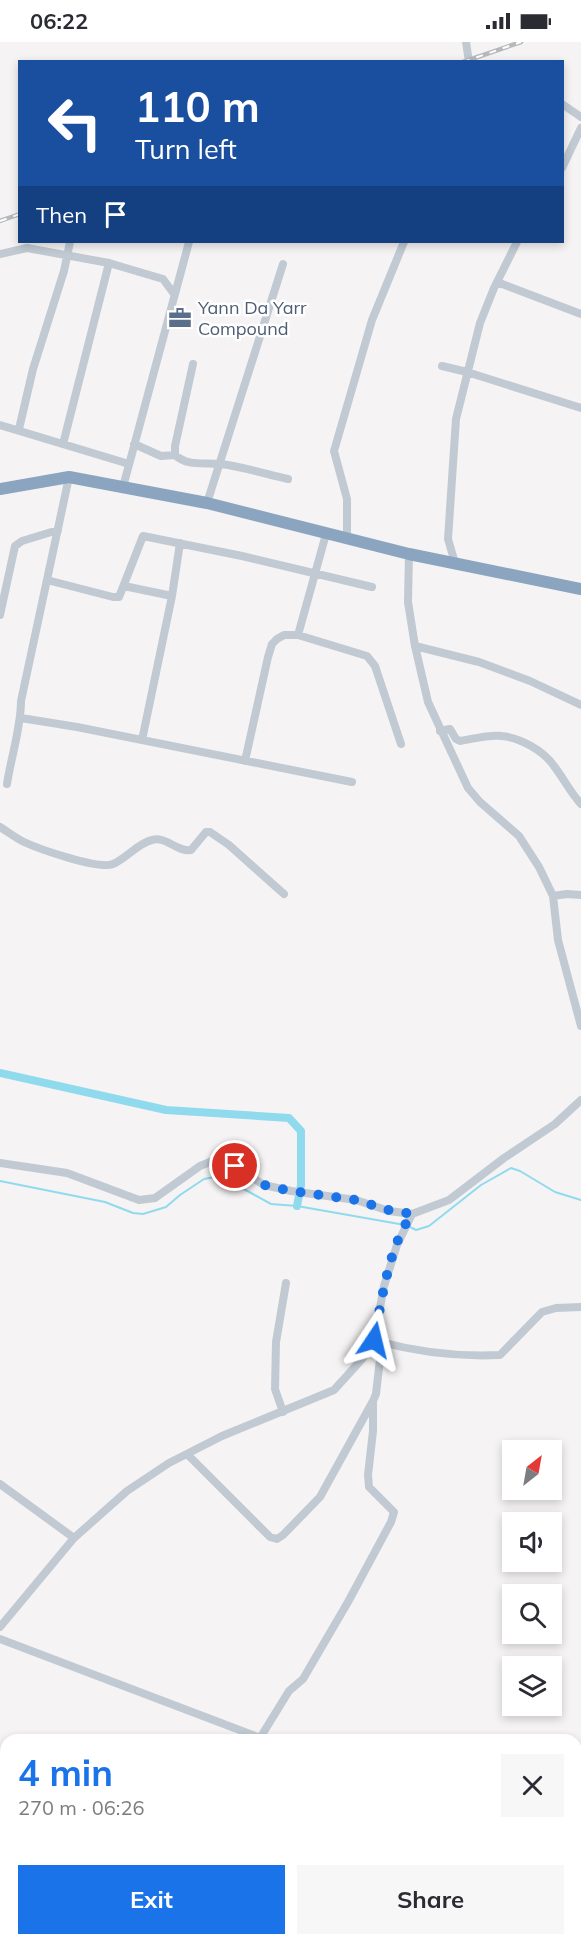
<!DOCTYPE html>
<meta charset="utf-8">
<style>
body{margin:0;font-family:Mulish,sans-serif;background:#f7f7f7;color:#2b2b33;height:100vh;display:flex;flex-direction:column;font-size:22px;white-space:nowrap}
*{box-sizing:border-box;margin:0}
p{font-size:20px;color:#7c7c81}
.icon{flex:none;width:33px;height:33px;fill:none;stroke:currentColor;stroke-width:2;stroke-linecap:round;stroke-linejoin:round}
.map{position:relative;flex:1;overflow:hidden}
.panel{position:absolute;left:0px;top:1692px;width:582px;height:212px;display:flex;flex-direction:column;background:#fff;border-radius:18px 18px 0 0;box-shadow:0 3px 9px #0003}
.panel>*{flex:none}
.banner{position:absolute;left:18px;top:18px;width:546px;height:183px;border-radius:0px;box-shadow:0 3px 9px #0003;background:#1a4fa0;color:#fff;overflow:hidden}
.needle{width:39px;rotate:31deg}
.buttons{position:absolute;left:502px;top:1398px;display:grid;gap:12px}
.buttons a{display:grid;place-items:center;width:60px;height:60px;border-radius:0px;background:#fff;box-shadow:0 3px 9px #0003;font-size:30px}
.pin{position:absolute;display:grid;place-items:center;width:51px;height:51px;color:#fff;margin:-26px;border:3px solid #fff;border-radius:50%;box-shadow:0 2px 6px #0007}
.me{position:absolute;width:66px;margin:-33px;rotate:10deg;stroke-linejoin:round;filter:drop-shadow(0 0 4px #0008)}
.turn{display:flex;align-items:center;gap:21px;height:126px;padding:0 18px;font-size:27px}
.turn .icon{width:78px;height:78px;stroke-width:2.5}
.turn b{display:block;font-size:42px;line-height:51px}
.then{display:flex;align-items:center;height:57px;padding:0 18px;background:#0003;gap:12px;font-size:22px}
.round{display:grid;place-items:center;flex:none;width:63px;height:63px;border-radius:0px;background:#f7f7f7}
.overview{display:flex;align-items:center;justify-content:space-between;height:102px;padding:0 18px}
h1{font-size:36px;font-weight:700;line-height:45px;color:#1a73e8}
.primary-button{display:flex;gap:12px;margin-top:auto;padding:12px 18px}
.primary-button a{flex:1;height:69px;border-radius:0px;background:#1a73e8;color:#fff;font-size:24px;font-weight:700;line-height:69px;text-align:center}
.primary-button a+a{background:#f7f7f7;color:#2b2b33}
.status{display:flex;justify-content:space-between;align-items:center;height:42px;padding:0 30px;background:#fff;direction:ltr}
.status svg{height:16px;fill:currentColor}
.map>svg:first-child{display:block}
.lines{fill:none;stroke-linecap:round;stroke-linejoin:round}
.stream{stroke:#90daee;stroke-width:2}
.canal{stroke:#90daee;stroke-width:8}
.minor{stroke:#c1cad2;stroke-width:8}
.highway{stroke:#8ba5c1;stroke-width:12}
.rail-casing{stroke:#b5b8bd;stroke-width:4.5}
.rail{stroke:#fff;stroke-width:2;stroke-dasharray:7;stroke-linecap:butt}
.route{stroke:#1a73e8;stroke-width:10;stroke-dasharray:0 18}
.labels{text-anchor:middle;stroke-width:5;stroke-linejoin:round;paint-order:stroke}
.service-label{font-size:18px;fill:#4e5e75;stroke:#fff;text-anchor:start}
</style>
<div class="status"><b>06:22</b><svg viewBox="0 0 49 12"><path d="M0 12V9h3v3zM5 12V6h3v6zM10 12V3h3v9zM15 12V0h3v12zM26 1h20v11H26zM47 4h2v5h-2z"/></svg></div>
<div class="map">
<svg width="581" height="1903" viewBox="0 0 581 1903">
<rect width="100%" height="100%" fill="#f5f3f3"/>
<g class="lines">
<path class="stream" d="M0 1139 105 1160 133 1171 143 1172 166 1165 180 1153 204 1137 220 1134 271 1162 297 1164 405 1183
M410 1185 416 1188 429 1184 481 1143 511 1126 520 1129 555 1150 581 1158"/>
<path class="canal" d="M0 1031 166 1068 289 1076 301 1089V1143L297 1164"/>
<path class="minor" d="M466 0 469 20
M562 62 581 75
M562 126 581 86
M0 212 27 206 109 221 163 237 174 252
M497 240 581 272
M193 322 175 404V413C188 425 205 420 221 422 244 425 266 432 288 437
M442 324 467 330 581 366
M0 383 129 422
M19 387 33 327 64 229 70 200
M63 402 109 221
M134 402 161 414 175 413
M123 445 189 200
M207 461 283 222
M347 497V457L334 409 372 278 404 200
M409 512 408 560 415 604 428 660 468 746 480 760 519 794 539 825 553 854 558 898 581 984
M455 521 448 497 456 377 480 281 494 246 517 200
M47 538 113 555H119L143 494 242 514 372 545
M124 544 172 554
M0 573 15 504 22 499 58 488
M298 593 326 492
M415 604 479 620 530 639 581 663
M21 676 77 685 352 740
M440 689 450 687 456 697 460 699C473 697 489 692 502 694 520 696 543 708 554 724 564 737 570 750 581 762
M142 698 172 554 180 501
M245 719 268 615 272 602 277 597 284 593H298L367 614 375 624 401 702
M7 742C11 715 21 686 21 659L69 435
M0 785C8 790 16 796 24 800 39 807 99 828 113 822 127 816 138 801 152 798 166 794 177 810 191 808L206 790H210L229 803 284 852
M553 854 567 852 581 853
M0 1121 67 1131 139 1158 155 1156 200 1124 215 1118H224L264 1143 291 1149 356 1158 389 1169 412 1172 449 1158 504 1116 555 1082 581 1058
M377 1299C417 1310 458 1315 500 1313L542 1270 556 1266 581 1265
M283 1370 275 1347 276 1300 286 1241
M187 1412 270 1495 277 1497 283 1493 320 1455 373 1359 376 1352 382 1300
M0 1442 74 1496
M0 1585 74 1496 127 1449 169 1421 222 1394 334 1348 363 1316 374 1298 384 1244 397 1203 412 1172
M0 1597 263 1697
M260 1696 289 1649 303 1637 348 1560 391 1480 394 1470 369 1445 368 1433 373 1389V1359
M576 1816 581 1818"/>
<path class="highway" d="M0 447 69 435 207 461 409 512 581 547"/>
<g class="rail-casing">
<path id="rail" d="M463 20 521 0
M0 179 20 172"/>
</g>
<use href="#rail" class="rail"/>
</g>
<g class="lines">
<path class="route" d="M235 1124 264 1143 291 1149 356 1158 388 1168 412 1172C388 1206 382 1258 374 1298"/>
</g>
<defs>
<g id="office-bare" transform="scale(1.8)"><path d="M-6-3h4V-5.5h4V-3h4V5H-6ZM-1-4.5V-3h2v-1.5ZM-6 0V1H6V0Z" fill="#5c6f8a" stroke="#fff" stroke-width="2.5" paint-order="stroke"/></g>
</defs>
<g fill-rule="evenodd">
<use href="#office-bare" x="180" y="276"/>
</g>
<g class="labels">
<g class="service-label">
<text x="198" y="272">Yann Da Yarr<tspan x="198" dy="21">Compound</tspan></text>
</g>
</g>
</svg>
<div class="buttons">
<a><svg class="needle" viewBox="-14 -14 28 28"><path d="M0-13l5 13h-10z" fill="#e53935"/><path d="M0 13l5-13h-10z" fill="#7c7c81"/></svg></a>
<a><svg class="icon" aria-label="sound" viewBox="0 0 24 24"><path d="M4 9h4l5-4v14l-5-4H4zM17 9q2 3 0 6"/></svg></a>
<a><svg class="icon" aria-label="search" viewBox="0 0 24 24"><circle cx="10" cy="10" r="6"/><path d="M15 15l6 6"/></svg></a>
<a><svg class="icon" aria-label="layers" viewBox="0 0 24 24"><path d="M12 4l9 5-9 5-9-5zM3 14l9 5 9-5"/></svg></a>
</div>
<div class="pin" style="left:235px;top:1124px;background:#d93025"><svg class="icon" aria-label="arrive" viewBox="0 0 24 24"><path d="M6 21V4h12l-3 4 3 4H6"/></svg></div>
<svg class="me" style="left:374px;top:1298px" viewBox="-20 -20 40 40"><path d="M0-17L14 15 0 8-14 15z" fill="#1a73e8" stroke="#fff" stroke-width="4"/></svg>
<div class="banner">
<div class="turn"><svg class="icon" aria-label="left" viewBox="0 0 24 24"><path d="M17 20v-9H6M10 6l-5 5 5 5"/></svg><div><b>110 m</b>Turn left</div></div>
<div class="then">Then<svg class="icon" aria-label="arrive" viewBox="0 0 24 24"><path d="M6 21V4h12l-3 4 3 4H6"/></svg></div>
</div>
<section class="panel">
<div class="overview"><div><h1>4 min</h1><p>270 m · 06:26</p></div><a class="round"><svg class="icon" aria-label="close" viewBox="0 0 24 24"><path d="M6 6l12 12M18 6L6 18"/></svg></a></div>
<div class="primary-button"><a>Exit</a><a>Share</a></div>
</section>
</div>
